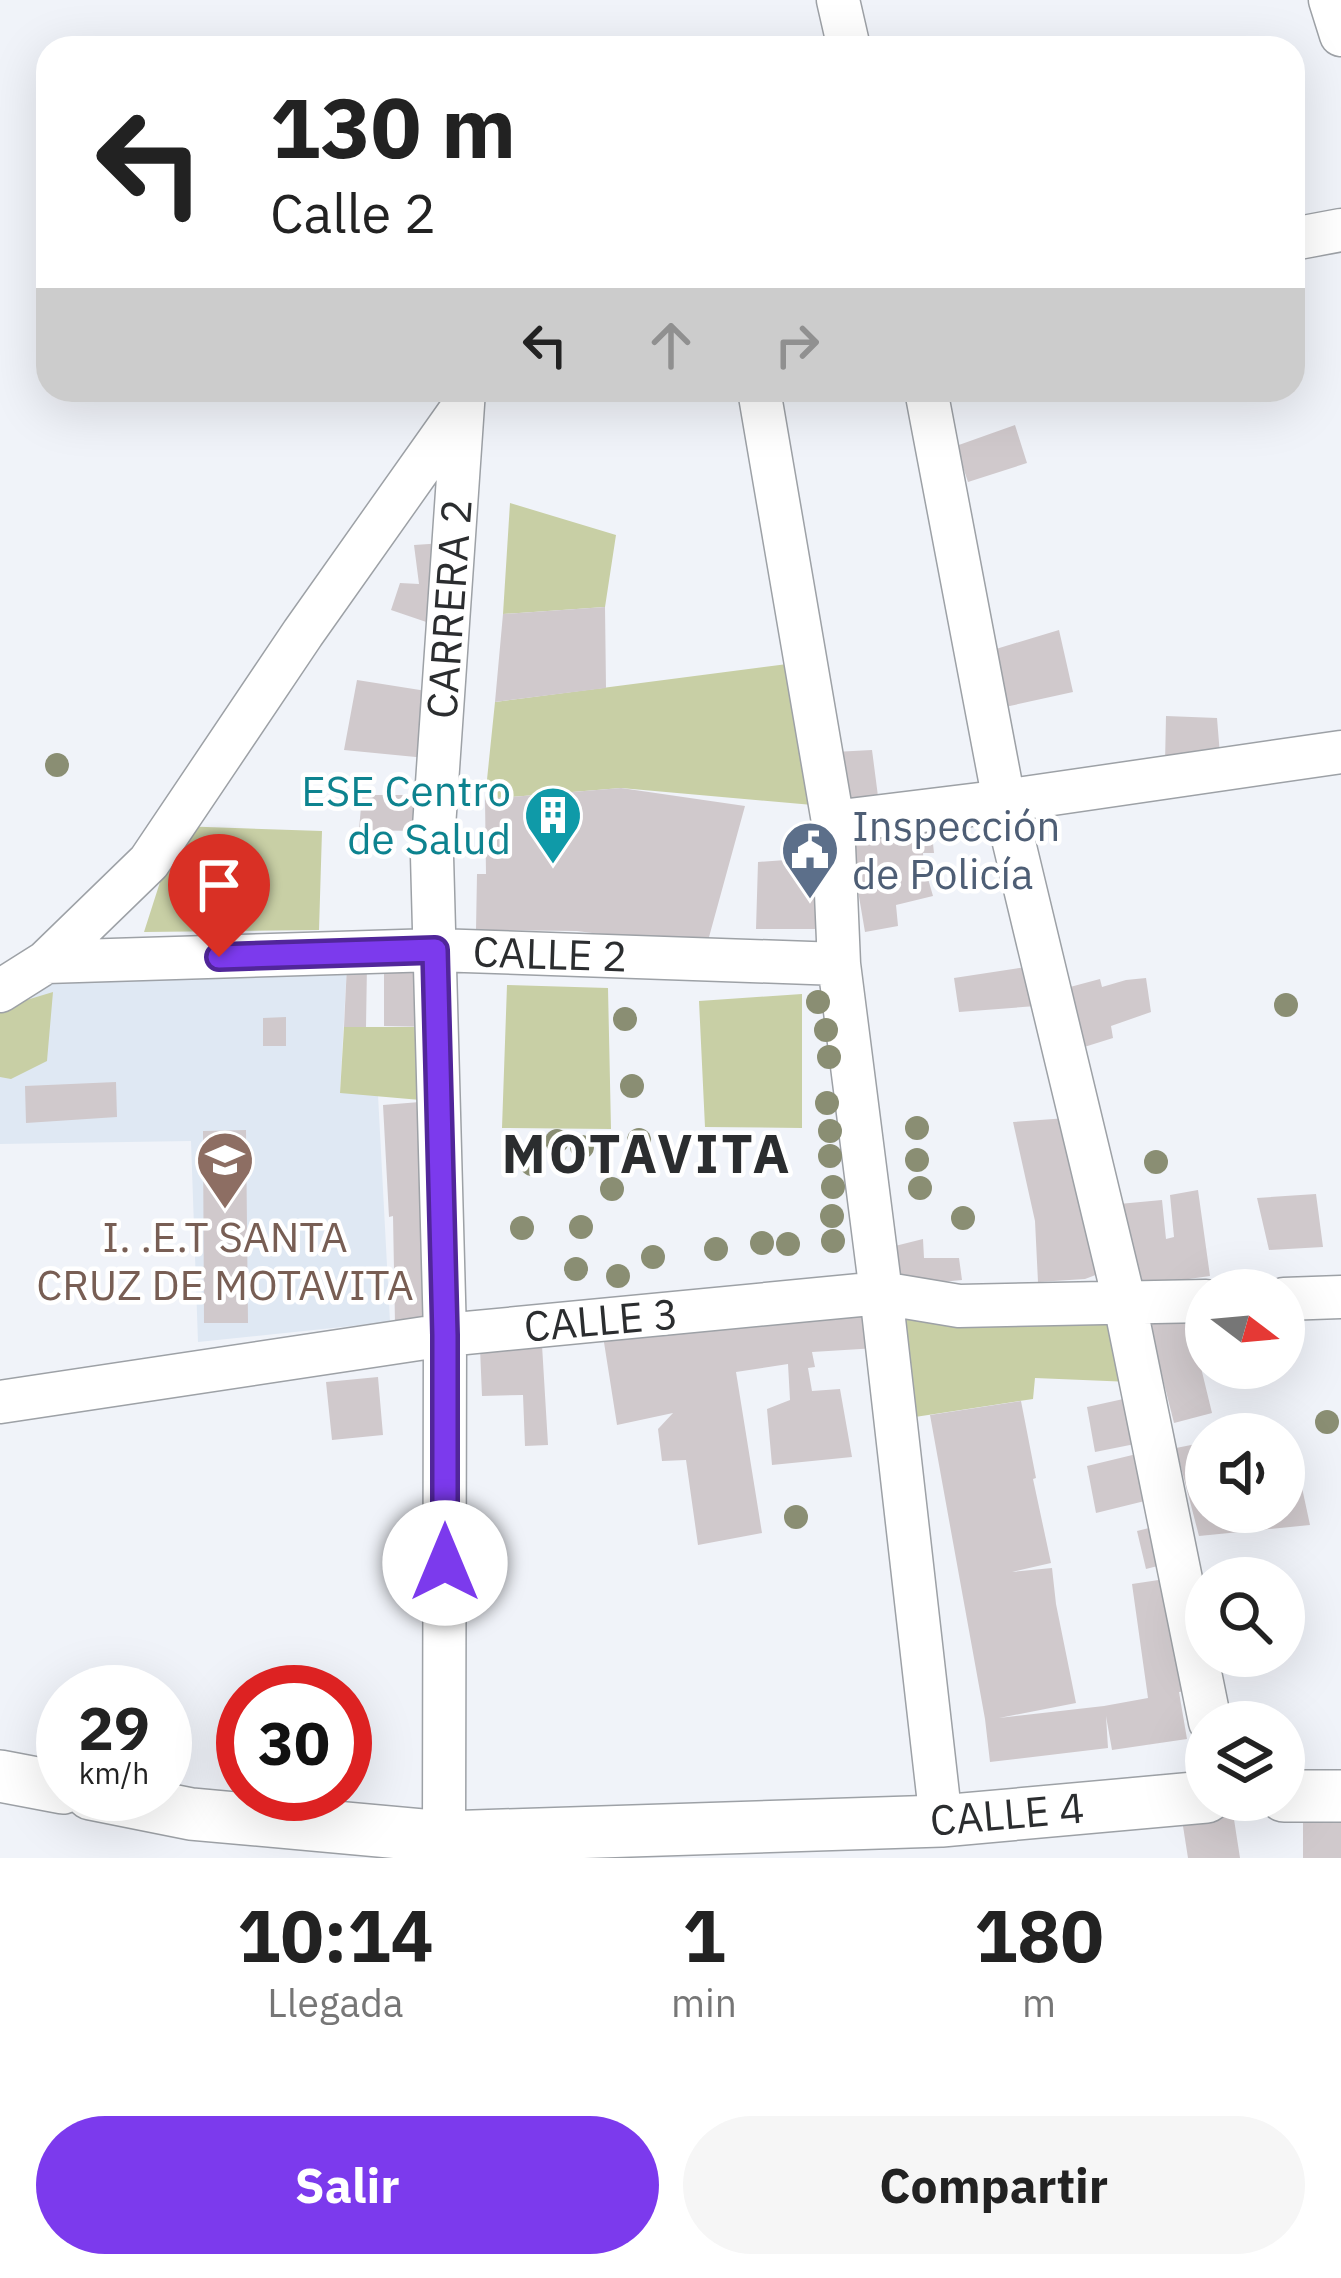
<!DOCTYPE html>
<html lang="es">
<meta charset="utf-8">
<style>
body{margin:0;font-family:"IBM Plex Sans",sans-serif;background:#f6f6f6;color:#222;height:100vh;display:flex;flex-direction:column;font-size:45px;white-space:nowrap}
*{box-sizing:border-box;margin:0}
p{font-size:39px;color:#767676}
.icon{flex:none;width:66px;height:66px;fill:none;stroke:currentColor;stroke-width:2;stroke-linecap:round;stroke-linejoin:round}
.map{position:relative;height:1858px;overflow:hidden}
.drawer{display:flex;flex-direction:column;background:#fff;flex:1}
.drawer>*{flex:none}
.guide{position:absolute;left:36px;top:36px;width:1269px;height:366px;border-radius:36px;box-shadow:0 12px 48px #0002;background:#fff;color:#222;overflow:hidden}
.needle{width:78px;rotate:106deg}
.controls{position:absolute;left:1185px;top:1269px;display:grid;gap:24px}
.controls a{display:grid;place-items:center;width:120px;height:120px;border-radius:50%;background:#fff;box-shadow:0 12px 48px #0002;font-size:60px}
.speed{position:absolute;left:36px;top:1665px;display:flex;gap:24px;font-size:60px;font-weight:700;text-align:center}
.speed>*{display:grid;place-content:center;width:156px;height:156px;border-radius:50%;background:#fff;box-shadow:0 12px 48px #0002;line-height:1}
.speed small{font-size:30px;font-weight:400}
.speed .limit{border:18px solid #d22;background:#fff;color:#111}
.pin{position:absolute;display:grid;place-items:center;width:102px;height:102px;color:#fff;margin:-123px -51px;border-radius:50% 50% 50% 0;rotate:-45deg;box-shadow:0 0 12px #0007}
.pin .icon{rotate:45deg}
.me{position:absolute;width:132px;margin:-66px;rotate:0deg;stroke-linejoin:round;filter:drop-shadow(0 0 9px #0008)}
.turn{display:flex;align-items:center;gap:42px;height:252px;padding:0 36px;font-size:54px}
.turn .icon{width:156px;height:156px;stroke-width:2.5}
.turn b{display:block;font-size:84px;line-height:102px}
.lanes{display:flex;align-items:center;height:114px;padding:0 36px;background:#0003;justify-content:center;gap:60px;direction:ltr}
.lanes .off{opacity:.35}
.eta{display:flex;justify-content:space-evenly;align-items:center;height:204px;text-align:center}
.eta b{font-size:72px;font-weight:700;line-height:84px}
.primary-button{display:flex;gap:24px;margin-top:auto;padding:24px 36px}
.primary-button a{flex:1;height:138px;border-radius:72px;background:#7c3aed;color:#fff;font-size:48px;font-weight:700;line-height:138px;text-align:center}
.primary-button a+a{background:#f6f6f6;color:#222}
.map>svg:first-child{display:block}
.built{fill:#dfe8f3}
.green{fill:#c8cfa5}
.building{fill:#d0c9cc}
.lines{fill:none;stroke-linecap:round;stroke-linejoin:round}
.minor-casing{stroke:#9da1a6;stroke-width:45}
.major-casing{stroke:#9da1a6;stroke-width:54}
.minor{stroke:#fff;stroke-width:42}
.major{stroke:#fff;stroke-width:51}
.tree{fill:#8a8e73}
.route-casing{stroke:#51269a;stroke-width:30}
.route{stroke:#7c3aed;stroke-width:21}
.labels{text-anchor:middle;stroke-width:9;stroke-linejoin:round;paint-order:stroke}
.street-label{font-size:42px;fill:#2b2d2f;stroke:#fff}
.culture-label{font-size:42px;fill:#0d838f;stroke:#fff;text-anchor:end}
.service-label{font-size:42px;fill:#4e5e75;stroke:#fff;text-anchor:start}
.education-label{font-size:42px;fill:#785e54;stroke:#fff}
.district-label{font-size:54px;font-weight:bold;letter-spacing:3px;fill:#2b2d2f;stroke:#fff}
</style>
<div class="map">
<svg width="1341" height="1858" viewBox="0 0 1341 1858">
<rect width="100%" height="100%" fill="#f0f3f9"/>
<path class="built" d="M347 965 340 1092 378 1095 390 1322 198 1342 191 1141 0 1144V1001L31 982Z"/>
<path class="green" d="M510 503 616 535 605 607 503 614Z
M803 662 824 806 621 788 485 799 495 702Z
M178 826 322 831 319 930 144 932Z
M507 985 608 988 611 1129 502 1128Z
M53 992 47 1061 11 1079 0 1077V1008Z
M802 994V1128L705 1127 699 1001Z
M344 1027H432V1101L340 1093Z
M895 1304 1117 1318 1131 1382 1035 1378 1033 1399 915 1417Z"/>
<path class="building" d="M1015 425 1027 463 968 482 956 446Z
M444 543 441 627 391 610 400 583 419 584 414 545Z
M605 607 606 688 495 702 503 614Z
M1059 630 1073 692 1005 707 996 649Z
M357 680 439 693 426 758 344 750Z
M1166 716 1217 718 1220 755 1165 763Z
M872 750 879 804 840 808 834 752Z
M621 788 745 806 706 948 577 931 476 930 477 874H486L485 799Z
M362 795H418L415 831 359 830Z
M931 825 934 853H923L924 865 933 896 896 905 898 926 865 932 856 879 853 835Z
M813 858 818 929H756L758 862Z
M367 964 366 1027H344L347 965Z
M1026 967 1036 1006 959 1012 954 978Z
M384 969H433L432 1027 384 1026Z
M1146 978 1151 1012 1111 1026 1113 1038 1081 1048 1070 987 1100 979 1102 987 1126 980Z
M286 1017V1046H263V1018Z
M116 1082 117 1117 26 1123 25 1086Z
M432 1101 436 1322 395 1323 393 1216 389 1217 383 1105Z
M1067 1118 1101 1273 1085 1279 1038 1282 1035 1221 1013 1122Z
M246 1130 248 1323H204L203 1131Z
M1198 1190 1210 1276 1131 1287 1119 1204 1162 1200 1166 1239 1174 1237 1170 1195Z
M1316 1194 1323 1247 1269 1250 1257 1198Z
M923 1239 924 1258H959L962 1280 900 1286 895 1246Z
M875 1307 877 1348 812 1352 815 1367 808 1368 812 1391 840 1389 852 1457 772 1465 767 1409 790 1400 788 1364 736 1372 762 1533 698 1545 686 1460 662 1461 658 1429 673 1413 617 1425 603 1336Z
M1188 1314 1212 1413 1174 1423 1149 1324Z
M542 1345 548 1445 525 1446 523 1395 482 1396 480 1348Z
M378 1377 383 1435 332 1440 326 1382Z
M1137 1396 1145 1442 1095 1452 1087 1407Z
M1021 1401 1036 1478 1033 1479 1051 1563 1012 1572 1052 1568 1056 1604 1076 1703 999 1718 1104 1706 1148 1698 1132 1584 1172 1578 1188 1691 1179 1692 1187 1739 1112 1750 1106 1716 1108 1748 990 1762 985 1719 930 1415Z
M1206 1442V1512H1284V1485L1301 1483 1310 1525 1199 1536 1176 1448Z
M1149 1451 1161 1497 1096 1513 1087 1466Z
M1169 1523 1177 1561 1146 1569 1137 1531Z
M1224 1800H1231L1240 1858H1188L1180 1807Z
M1341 1818V1858H1303V1819Z"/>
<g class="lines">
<g class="minor-casing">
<path id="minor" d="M838 0 849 48
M1330 0 1341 35
M1293 239 1341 230
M759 390 833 822 839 964 881 1293 941 1821
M926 390 1004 801 1125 1304 1210 1722
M833 822 1004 801 1341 752
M46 962 435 950 839 964
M0 991 46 962 149 862 303 633 462 408
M1284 1299 1341 1297
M0 1402 445 1335 881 1293 959 1306 1206 1301
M444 1837 445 1335 432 856 464 390"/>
</g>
<g class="major-casing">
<path id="major" d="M0 1776 63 1788
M91 1794 191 1814 444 1837 941 1821 1206 1797
M1284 1796H1341"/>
</g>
<use href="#minor" class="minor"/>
<use href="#major" class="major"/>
</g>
<g class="tree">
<circle cx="57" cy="765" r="12"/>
<circle cx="818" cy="1002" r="12"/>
<circle cx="1286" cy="1005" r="12"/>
<circle cx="625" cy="1019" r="12"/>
<circle cx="826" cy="1030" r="12"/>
<circle cx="829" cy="1057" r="12"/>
<circle cx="632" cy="1086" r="12"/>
<circle cx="827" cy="1103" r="12"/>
<circle cx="917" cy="1128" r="12"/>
<circle cx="830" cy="1131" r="12"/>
<circle cx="639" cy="1140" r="12"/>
<circle cx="557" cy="1141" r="12"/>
<circle cx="582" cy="1147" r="12"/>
<circle cx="830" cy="1156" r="12"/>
<circle cx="917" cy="1160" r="12"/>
<circle cx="1156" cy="1162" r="12"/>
<circle cx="532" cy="1164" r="12"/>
<circle cx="833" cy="1187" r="12"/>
<circle cx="920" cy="1188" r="12"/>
<circle cx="612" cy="1189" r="12"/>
<circle cx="832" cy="1216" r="12"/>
<circle cx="963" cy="1218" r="12"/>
<circle cx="581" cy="1227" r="12"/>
<circle cx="522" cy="1228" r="12"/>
<circle cx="833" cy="1241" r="12"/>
<circle cx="762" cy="1243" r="12"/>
<circle cx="788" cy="1244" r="12"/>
<circle cx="716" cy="1249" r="12"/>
<circle cx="653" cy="1257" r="12"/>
<circle cx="576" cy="1269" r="12"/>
<circle cx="618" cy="1276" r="12"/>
<circle cx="1327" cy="1422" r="12"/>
<circle cx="796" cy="1517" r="12"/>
</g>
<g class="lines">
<g class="route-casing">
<path id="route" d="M219 957 435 950 445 1335V1563"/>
</g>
<use href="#route" class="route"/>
</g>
<defs>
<g id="building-pin" transform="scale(3)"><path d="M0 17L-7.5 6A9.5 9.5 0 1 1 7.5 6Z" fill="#0f9aa8" stroke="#fff"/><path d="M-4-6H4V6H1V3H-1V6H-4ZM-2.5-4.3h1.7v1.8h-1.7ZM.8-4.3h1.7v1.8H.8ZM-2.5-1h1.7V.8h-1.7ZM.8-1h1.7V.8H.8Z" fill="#fff"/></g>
<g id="civic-pin" transform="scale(3)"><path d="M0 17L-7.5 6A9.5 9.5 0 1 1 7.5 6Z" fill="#5c6f8a" stroke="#fff"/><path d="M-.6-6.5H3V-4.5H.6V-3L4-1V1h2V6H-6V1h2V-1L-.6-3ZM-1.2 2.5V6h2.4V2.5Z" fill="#fff"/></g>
<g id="school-pin" transform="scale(3)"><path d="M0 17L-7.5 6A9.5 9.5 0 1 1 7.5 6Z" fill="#8d6e63" stroke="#fff"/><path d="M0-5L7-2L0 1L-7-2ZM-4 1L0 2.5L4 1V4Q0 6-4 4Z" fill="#fff"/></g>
</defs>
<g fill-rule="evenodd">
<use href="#building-pin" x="553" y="815"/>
<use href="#civic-pin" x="810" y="850"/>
<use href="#school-pin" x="225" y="1160"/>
</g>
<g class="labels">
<g class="street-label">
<text transform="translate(449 609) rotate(-86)" y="15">CARRERA 2</text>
<text transform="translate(550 954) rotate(2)" y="15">CALLE 2</text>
<text transform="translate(601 1320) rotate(-5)" y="15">CALLE 3</text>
<text transform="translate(1007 1814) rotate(-5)" y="15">CALLE 4</text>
</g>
<g class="culture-label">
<text x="511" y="806">ESE Centro<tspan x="511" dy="48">de Salud</tspan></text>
</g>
<g class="service-label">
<text x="852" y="841">Inspección<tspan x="852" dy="48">de Policía</tspan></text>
</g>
<g class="education-label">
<text x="225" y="1252">I. .E.T SANTA<tspan x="225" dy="48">CRUZ DE MOTAVITA</tspan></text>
</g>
<g class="district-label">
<text x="647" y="1173">MOTAVITA</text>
</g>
</g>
</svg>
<div class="controls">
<a><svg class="needle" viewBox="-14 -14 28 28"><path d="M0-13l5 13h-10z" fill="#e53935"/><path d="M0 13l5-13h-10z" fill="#767676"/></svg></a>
<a><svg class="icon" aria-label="sound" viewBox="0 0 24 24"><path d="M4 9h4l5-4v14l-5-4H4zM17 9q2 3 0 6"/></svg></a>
<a><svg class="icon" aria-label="search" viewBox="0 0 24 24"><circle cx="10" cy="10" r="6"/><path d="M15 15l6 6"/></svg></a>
<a><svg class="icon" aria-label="layers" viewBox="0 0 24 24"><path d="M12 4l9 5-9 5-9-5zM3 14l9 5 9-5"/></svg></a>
</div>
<div class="speed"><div>29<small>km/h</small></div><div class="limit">30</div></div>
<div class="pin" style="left:219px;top:957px;background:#d93025"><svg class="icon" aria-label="arrive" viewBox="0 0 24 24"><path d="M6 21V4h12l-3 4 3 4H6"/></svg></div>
<svg class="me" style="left:445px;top:1563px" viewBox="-20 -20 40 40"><circle r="19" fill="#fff"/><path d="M0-13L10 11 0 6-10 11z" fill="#7c3aed"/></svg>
<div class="guide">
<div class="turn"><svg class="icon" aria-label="left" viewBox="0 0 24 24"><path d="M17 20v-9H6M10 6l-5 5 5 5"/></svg><div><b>130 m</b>Calle 2</div></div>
<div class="lanes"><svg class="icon" aria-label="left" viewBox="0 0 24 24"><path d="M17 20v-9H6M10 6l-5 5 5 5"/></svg><svg class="icon off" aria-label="ahead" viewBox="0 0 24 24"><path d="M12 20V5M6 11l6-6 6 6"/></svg><svg class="icon off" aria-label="right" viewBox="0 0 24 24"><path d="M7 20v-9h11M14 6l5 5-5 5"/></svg></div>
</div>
</div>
<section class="drawer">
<div class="eta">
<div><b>10:14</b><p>Llegada</p></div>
<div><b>1</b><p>min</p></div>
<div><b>180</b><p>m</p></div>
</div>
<div class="primary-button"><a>Salir</a><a>Compartir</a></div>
</section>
